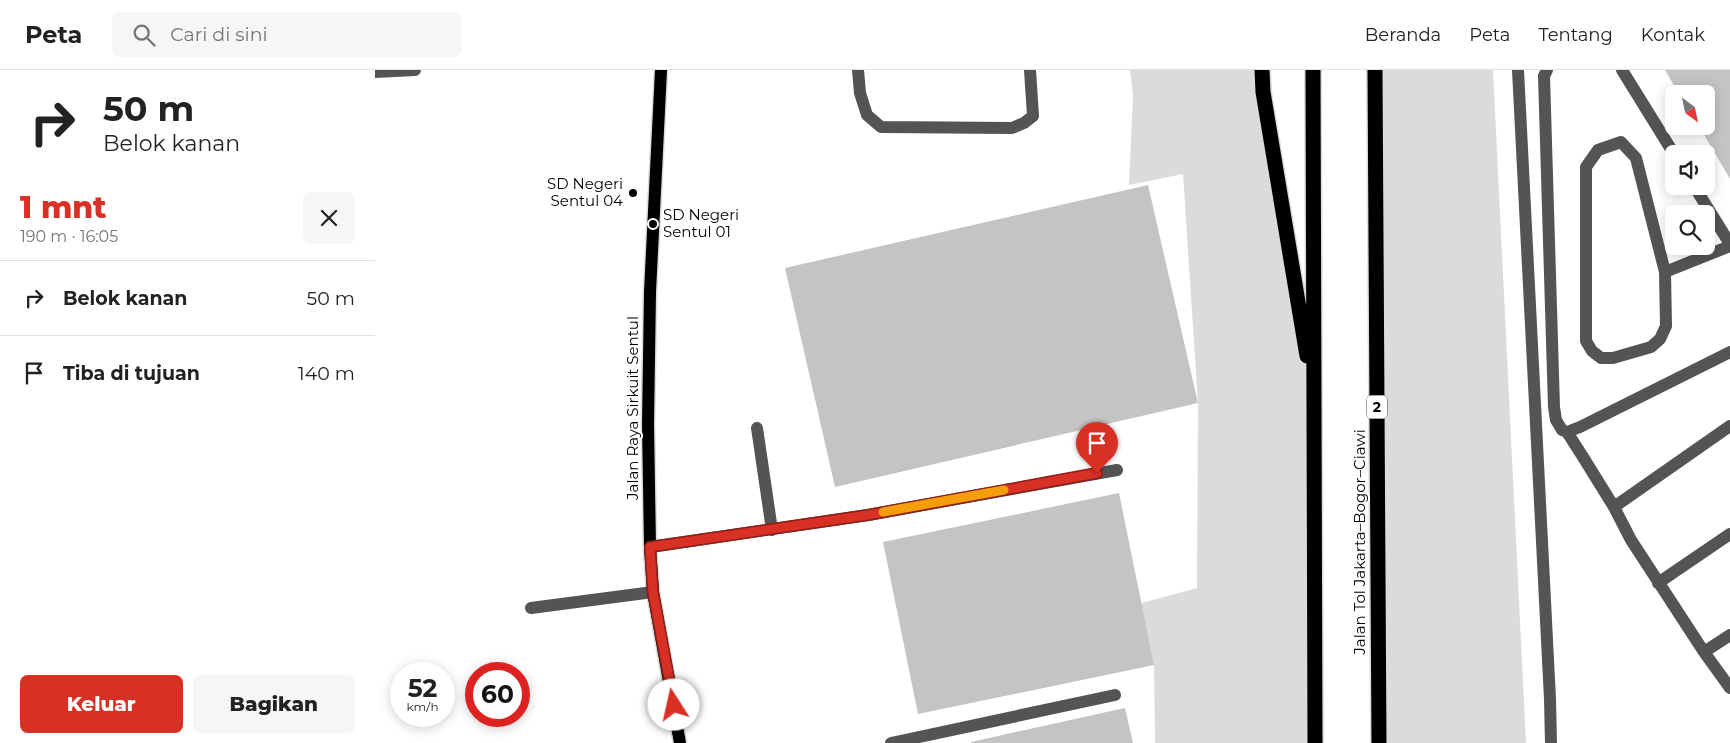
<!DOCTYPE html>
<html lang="id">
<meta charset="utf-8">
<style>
body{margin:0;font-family:Montserrat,sans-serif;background:#f6f6f6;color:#222;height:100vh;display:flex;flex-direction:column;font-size:19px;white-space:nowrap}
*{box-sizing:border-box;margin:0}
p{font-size:16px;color:#767676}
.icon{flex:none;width:28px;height:28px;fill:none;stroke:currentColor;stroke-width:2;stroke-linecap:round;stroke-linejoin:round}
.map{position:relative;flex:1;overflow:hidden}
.side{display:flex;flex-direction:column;background:#fff;width:375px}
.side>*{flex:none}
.top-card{background:#fff;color:#222;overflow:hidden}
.needle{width:32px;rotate:147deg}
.fabs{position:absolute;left:1290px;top:15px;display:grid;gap:10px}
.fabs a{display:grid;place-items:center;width:50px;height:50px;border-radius:8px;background:#fff;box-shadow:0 2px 12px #0003;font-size:25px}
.speed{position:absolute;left:15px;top:592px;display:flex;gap:10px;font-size:25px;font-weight:700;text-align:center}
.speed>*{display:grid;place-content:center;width:65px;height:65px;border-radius:50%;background:#fff;box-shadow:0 2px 12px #0003;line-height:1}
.speed small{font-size:12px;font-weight:400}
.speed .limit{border:8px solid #d22;background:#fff;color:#111}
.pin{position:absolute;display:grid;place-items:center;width:42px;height:42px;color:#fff;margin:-51px -21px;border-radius:50% 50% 50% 0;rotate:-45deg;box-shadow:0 0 5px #0007}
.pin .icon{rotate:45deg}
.me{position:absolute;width:55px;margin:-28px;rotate:350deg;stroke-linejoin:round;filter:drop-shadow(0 0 4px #0008)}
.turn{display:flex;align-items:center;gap:18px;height:105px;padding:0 20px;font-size:22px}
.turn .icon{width:65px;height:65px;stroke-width:2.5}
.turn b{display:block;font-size:35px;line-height:42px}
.round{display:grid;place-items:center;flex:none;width:52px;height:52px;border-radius:8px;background:#f6f6f6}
.head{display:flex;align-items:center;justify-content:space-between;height:85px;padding:0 20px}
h1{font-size:30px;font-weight:800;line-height:38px;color:#d93025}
.button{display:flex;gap:10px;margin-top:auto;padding:10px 20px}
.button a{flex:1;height:58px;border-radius:8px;background:#d93025;color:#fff;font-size:20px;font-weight:800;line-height:58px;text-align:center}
.button a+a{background:#f6f6f6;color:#222}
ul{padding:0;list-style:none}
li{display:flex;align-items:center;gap:15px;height:75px;padding:0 20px;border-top:1px solid #e0e0e0}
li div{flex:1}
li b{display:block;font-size:19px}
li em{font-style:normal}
header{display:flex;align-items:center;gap:30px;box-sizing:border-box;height:70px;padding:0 25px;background:#fff;border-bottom:1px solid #e0e0e0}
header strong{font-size:24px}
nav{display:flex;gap:28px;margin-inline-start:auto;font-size:18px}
.search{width:350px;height:45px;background:#f6f6f6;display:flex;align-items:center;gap:12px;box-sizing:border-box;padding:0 18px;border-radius:8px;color:#767676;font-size:19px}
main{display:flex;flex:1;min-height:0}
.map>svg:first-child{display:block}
.green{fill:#dbdbdb}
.building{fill:#c4c4c4}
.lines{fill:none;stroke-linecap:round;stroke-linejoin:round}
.major-casing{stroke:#dbdbdb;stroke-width:15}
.highway-casing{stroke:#dbdbdb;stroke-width:18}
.minor{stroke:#545454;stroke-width:12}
.major{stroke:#000;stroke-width:12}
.highway{stroke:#000;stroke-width:15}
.route-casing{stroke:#8d1f18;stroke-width:12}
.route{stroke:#d93025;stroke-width:9}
.slow{stroke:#f59e0b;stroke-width:9}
.poi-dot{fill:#000;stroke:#fff;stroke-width:2}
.labels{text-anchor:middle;stroke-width:4;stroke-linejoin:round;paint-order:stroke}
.shield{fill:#fff;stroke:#4c4c4c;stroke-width:1}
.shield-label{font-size:14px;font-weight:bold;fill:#000}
.poi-label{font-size:15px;fill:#000;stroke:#fff;text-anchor:end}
.street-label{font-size:15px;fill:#000;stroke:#fff}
</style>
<header>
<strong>Peta</strong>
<div class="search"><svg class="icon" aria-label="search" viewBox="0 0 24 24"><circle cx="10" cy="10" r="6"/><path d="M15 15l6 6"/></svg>Cari di sini</div>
<nav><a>Beranda</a><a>Peta</a><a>Tentang</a><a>Kontak</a></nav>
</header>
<main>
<section class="side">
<div class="top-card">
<div class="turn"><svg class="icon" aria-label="right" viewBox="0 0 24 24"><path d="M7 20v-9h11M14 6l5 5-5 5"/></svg><div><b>50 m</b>Belok kanan</div></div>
</div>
<div class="head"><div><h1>1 mnt</h1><p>190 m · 16:05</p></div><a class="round"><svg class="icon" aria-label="close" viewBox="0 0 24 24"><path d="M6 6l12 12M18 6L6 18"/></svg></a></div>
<ul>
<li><svg class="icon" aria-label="right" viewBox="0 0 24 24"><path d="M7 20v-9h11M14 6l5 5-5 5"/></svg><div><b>Belok kanan</b></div><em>50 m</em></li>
<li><svg class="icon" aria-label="arrive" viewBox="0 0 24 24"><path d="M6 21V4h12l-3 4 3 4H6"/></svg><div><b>Tiba di tujuan</b></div><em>140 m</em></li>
</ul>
<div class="button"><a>Keluar</a><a>Bagikan</a></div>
</section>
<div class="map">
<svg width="1355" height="673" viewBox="0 0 1355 673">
<rect width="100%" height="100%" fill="#fff"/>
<path class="green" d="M755 0H887L939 332 941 673H780L779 595 766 533 822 518 823 333 808 104 754 115 758 25Z
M1000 0H1118L1151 673H1004Z"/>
<path class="building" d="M1290 0H1355V109L1324 56H1331V24H1304Z
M773 115 823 333 460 417 410 198Z
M744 423 779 595 543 644 508 472Z
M750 638 758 673H596V672Z"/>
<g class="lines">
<g class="major-casing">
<path id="major" d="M286 0 275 222 273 354 275 477 278 522 305 673"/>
</g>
<g class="highway-casing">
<path id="highway" d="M887 0 888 22 932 286
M938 0 940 673
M1000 0 1004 673"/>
</g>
<path class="minor" d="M483 0 485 23 492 45 506 57 637 58 649 53 658 46 655 0
M1143 0 1175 629 1176 673
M1172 0 1169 6 1179 337 1181 350 1187 360 1192 362 1208 387 1239 437 1256 470 1329 582 1355 618
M1247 0 1299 84
M0 2 40 0
M1319 116 1355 174
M1290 202 1291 256 1285 269 1276 277 1238 288H1226L1217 281 1211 271V97L1223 80 1246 72 1261 88 1290 202 1355 176
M382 358 397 460
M1192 362 1205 357 1355 282
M1239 437 1355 356
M275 477 493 445 742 400
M1283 513 1355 464
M156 538 278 522
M1329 582 1355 565
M516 673 740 625"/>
<use href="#major" class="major"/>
<use href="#highway" class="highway"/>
</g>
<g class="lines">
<g class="route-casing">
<path id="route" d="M299 635 278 522 275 477 493 445 722 403"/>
</g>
<use href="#route" class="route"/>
<path class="slow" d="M508 442 629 420"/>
</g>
<g class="poi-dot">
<circle cx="258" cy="123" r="5"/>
<circle cx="278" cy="154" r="5"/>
</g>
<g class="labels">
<rect class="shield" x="992" y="325.5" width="20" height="23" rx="4"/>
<g class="shield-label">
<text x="1002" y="342">2</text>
</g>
<g class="poi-label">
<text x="248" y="119">SD Negeri<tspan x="248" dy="17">Sentul 04</tspan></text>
<text x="288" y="150" text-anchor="start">SD Negeri<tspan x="288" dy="17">Sentul 01</tspan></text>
</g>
<g class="street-label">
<text transform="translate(258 338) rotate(-90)" y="5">Jalan Raya Sirkuit Sentul</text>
<text transform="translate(985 472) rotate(-90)" y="5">Jalan Tol Jakarta–Bogor–Ciawi</text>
</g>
</g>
</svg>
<div class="fabs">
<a><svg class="needle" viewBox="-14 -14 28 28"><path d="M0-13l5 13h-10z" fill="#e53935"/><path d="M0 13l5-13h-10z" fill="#767676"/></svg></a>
<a><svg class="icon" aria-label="sound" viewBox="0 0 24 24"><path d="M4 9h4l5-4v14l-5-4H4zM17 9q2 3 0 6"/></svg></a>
<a><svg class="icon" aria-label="search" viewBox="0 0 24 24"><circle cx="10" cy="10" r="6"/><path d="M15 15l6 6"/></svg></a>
</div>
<div class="speed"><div>52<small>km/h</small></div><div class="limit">60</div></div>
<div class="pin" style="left:722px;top:403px;background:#d93025"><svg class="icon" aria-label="arrive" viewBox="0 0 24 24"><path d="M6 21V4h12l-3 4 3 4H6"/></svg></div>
<svg class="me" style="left:299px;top:635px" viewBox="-20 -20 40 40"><circle r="19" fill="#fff"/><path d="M0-13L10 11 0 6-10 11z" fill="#d93025"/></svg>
</div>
</main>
